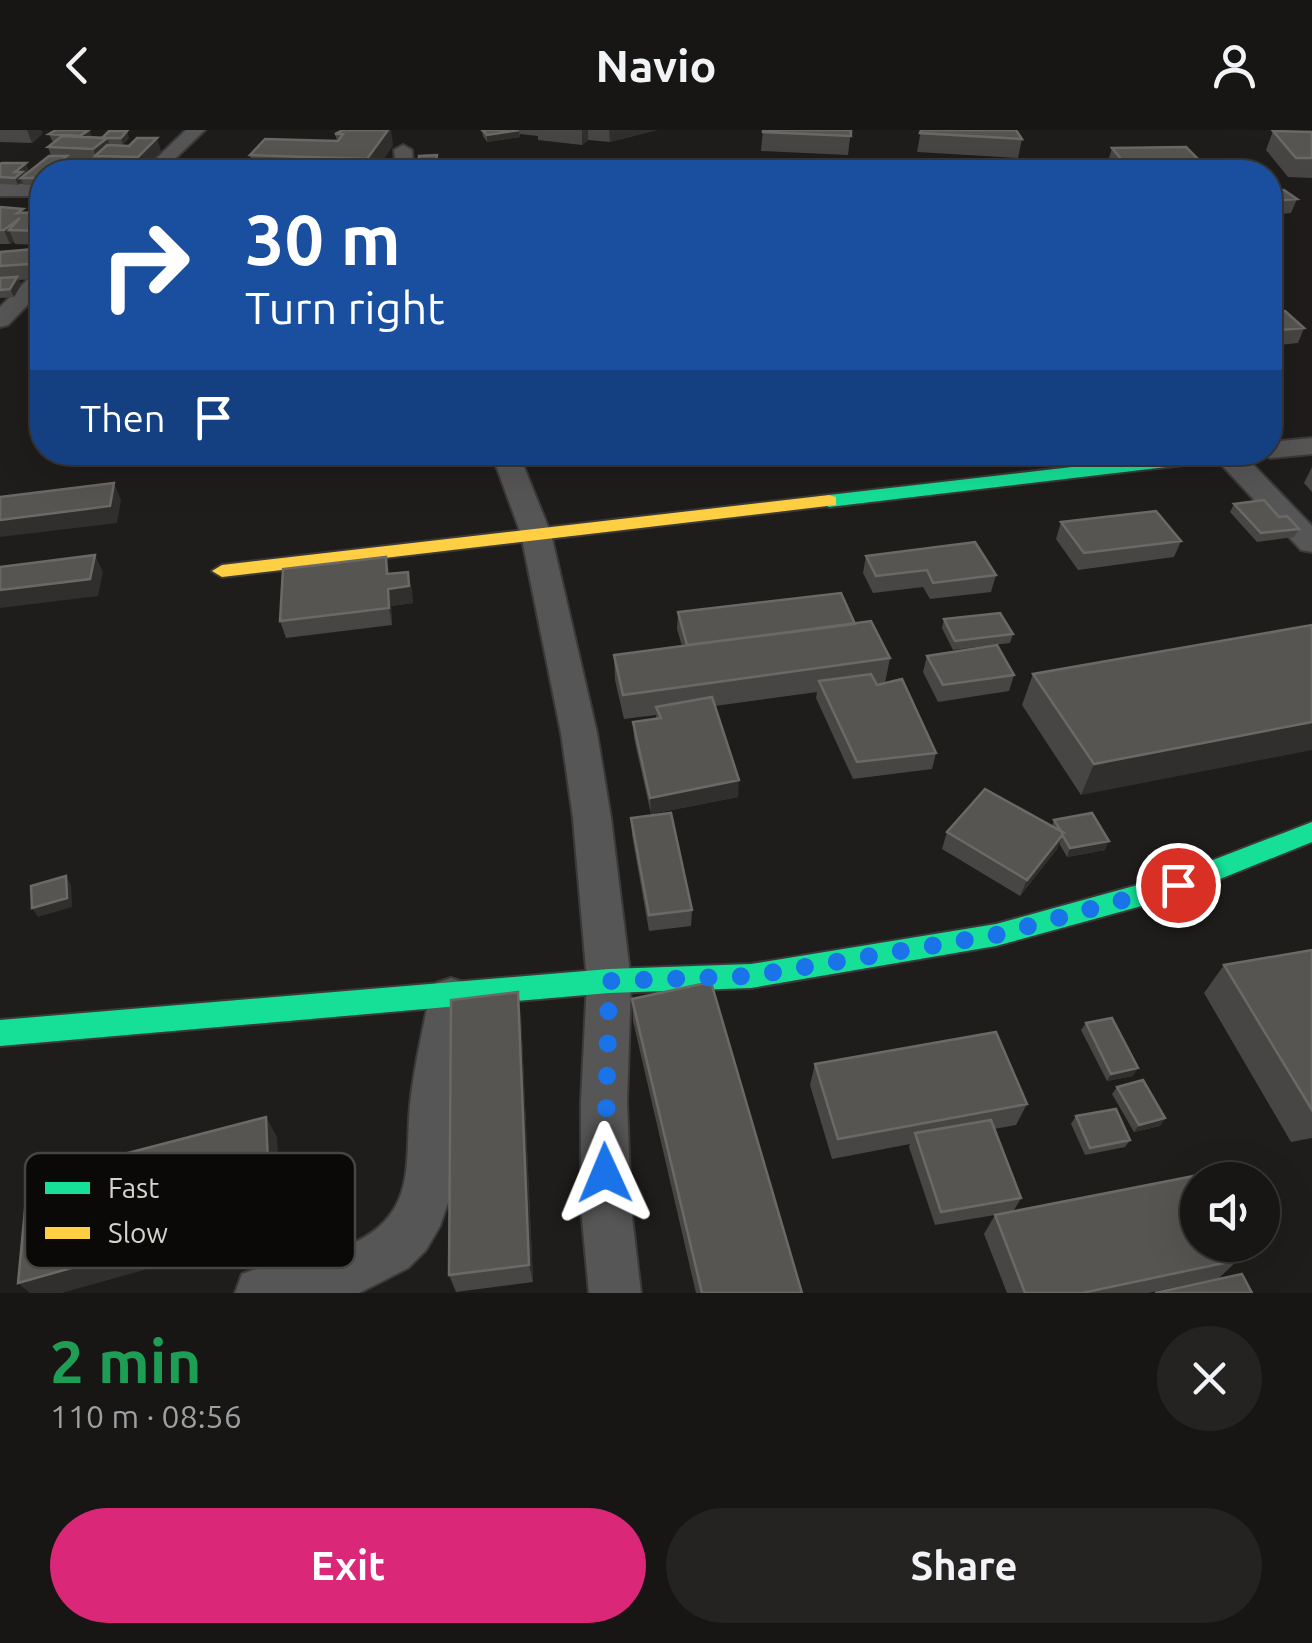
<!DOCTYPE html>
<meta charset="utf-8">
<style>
body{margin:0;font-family:Ubuntu,sans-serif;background:#242322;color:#f1f3f6;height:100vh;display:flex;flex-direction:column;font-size:38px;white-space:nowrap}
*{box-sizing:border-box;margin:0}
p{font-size:32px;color:#9e9fa0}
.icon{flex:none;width:55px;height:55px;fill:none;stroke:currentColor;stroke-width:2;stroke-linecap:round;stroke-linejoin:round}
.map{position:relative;height:1163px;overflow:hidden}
.side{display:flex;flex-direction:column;background:#171614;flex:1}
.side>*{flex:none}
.top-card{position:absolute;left:30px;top:30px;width:1252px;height:305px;border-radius:40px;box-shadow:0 10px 40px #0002,0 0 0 2px #363534;background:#1a4fa0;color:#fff;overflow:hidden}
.controls{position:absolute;left:1180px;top:1032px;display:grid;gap:20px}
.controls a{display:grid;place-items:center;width:100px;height:100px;border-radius:50%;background:#171614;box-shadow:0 10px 40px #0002,0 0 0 2px #363534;font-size:50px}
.pin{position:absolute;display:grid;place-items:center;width:85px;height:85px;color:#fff;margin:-42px;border:5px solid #fff;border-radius:50%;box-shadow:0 2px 10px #0007}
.me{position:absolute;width:110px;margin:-55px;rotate:359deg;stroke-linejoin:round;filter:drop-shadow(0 0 8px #0008)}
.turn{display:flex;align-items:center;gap:35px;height:210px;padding:0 50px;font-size:45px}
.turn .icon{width:130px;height:130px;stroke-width:2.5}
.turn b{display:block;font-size:70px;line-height:85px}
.then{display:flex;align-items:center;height:95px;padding:0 50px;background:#0003;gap:20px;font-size:38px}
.round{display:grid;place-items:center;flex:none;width:105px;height:105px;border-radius:52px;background:#242322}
.head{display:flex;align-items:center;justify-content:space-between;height:170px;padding:0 50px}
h1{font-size:60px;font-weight:600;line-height:75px;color:#1e9e55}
.primary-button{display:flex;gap:20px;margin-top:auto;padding:20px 50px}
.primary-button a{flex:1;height:115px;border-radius:60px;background:#db2777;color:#fff;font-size:40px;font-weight:600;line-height:115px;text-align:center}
.primary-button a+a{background:#242322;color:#f1f3f6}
header{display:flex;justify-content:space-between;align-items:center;height:130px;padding:0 50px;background:#171614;font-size:45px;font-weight:600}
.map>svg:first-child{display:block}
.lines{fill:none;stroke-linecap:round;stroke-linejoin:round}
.street-casing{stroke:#3b3a39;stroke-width:4}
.fast-casing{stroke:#3b3a39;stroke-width:4}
.slow-casing{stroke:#3b3a39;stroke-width:4}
.street{fill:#575656;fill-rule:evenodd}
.fast{fill:#16e098;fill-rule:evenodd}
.slow{fill:#ffcf43;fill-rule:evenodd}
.wall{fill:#484644}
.shaded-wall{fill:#312f2d}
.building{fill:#575552;stroke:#6b6966;stroke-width:2.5}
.route{stroke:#1a73e8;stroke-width:18;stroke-dasharray:0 32.4}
.key{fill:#0a0907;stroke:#474643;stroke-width:2.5}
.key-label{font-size:28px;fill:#d5d3cf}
</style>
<header><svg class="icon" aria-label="back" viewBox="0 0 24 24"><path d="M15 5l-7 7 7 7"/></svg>Navio<svg class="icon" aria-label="person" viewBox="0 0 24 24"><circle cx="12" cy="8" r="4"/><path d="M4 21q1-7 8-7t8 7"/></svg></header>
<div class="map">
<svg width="1312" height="1163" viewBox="0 0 1312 1163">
<rect width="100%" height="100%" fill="#1f1d1b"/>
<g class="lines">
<g class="street-casing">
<path id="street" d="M186 0H205L161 42H142Z
M403 15 412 20 414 42H396L394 20Z
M0 54H42V66H0Z
M42 141V160L8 195 0 197V177L34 143Z
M1312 308V324L1270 328 1258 322H1270V312Z
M218 322H255C248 334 232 336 219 333L215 327Z
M491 322H518L551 404 597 603 611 688 631 851 627 972 631 1078 641 1163H589L581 1078V972L587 851 573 688 561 603 521 404Z
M1216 322H1241L1312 396V422L1301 420 1218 331Z
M451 848 466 853 473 867 458 966 456 1049 440 1096 426 1120 408 1138 359 1163H235L242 1144C276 1131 313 1130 347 1116 422 1085 403 1029 411 966 415 933 423 900 429 867L436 853Z"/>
</g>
<g class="fast-casing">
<path id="fast" d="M1201 322H1259L1251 327 829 377 820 371 829 365Z
M1312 692V712L1178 766 996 816 751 858 609 863 0 916V890L609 839 751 834 996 794 1174 745Z"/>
</g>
<g class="slow-casing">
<path id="slow" d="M829 365 836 367V375L222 447 212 441 222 435Z"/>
</g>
<use href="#street" class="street"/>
<use href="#fast" class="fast"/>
<use href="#slow" class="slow"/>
</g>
<path class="wall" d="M0 0H41L42 4 32 13 0 12Z
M343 0 393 15 375 42H254L250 25 337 11 335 4Z
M482 0H657L610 12 588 10 582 15 538 10V6L520 4V7L487 12 483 6Z
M763 0H851L848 25 761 21Z
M921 0 1022 9 1018 28 917 22Z
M1273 1 1312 2V48L1288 47 1266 20Z
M49 4 129 8 123 15 161 21 142 41 99 40 97 33 68 31 69 33 42 55H24L22 51 18 55 0 54V34L26 33 28 40 24 45 51 26 48 17 56 11H52Z
M1112 18 1204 35 1202 42H1118L1108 31Z
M1270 61 1297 69 1291 83 1270 85Z
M0 77 24 83 42 82V115L15 114 14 112 10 114H0Z
M35 119 41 134 35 149 19 150 21 155 14 167 0 168V122Z
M1270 183 1304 198 1298 213 1270 216Z
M1312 337V362L1304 353Z
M1234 374 1279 387 1299 399 1294 407 1257 412 1230 382Z
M1061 392 1181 411 1174 427 1078 440 1056 409Z
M866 426 996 445 991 462 930 469 923 457 873 463 863 443Z
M408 442 413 473 391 476 392 495 286 508 280 491 390 444Z
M678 482 855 494 890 528 885 553 876 554 936 623 932 639 853 649 816 568 817 562 715 576 738 667 651 684 634 608 633 592 656 588V585L624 589 615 550 614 525 682 516 677 499Z
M944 489 1013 504 1010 513 953 520 942 498Z
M1312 495 1081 665 1022 575 1033 544Z
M927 526 1014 545 1009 561 938 572 923 542Z
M631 688 692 780 691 796 649 801 632 705Z
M1054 690 1105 720 1067 727 1059 713 1057 719 1020 766 942 719 947 702 1052 696Z
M1312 820V1008L1291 1012 1204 863 1224 835Z
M632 869 802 1163H696L633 891Z
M521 885 533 1152 456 1162 449 1145Z
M1086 893 1133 946 1107 951 1081 900Z
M815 934 1027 974 1016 995 994 999 1021 1068 1013 1082 935 1095 909 1017 910 1014 832 1029 810 955Z
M1117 957 1165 988 1160 996 1134 1002 1112 964Z
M1076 986 1130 1010 1125 1017 1085 1025 1071 994Z
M995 1085 1238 1130 1219 1148 1148 1163H1007L984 1104Z"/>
<path class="shaded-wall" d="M27 0H41L42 4 32 13Z
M89 0 92 6 82 13 80 6Z
M388 0H391L393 15 375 42H369L367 29Z
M519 0 520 7 487 12V5Z
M582 0H588V10L582 15Z
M609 0H657L610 12Z
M127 1 129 8 123 15 121 8Z
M107 8 112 21 96 26 93 19Z
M157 8 161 21 142 41 138 27Z
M67 26 69 33 58 42H47Z
M26 33 28 40 23 44 25 48H21L22 51 18 55 15 48V42Z
M23 79 28 93 9 100 14 112 10 114 4 100 17 83Z
M35 119 41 134 35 149 29 134Z
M17 147 21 155 14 167 10 159Z
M114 353 121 370 117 393 0 407V390Z
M95 425 103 442 98 466 0 478V460Z
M386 427 390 444 408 442 412 459 413 473 391 476 392 495 389 478Z
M1312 592V620L1081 665 1094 634Z
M739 650 738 667 651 684 650 668Z
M1064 703 1057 719 1020 766 1027 750Z
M1109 711 1105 720 1067 727 1070 718Z
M66 746 71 755 72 777 38 787 32 778Z
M518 862 521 885 533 1152 529 1135Z
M1138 938 1133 946 1107 951 1111 944Z
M266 987 277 1007 282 1101 62 1163H30L18 1153Z
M1165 988 1160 996 1134 1002 1139 995Z"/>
<path class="building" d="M56 0H89L80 6 49 4Z
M343 0H388L367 29 250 25 265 9 338 11 343 4H335Z
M482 0H519L487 5Z
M763 0H851V6L763 2Z
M921 0H1016L1022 9 920 3Z
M109 1H127L121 8H102Z
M1273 1 1312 2V28H1296Z
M62 6 107 8 93 19 48 17Z
M137 8H157L138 27 95 26 107 15 129 16Z
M1186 17 1204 35 1127 36 1112 18Z
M437 25 434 42H413L415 33H419V26Z
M49 26H67L47 42H42V46L40 48H21Z
M2 33H26L15 42H22L15 48 0 47V34Z
M577 36 605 39 602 42H571Z
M613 37 654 42H608Z
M1284 60 1297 69 1270 71V61Z
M0 77 23 79 17 83 42 82 38 87H42V101L9 100 20 88 4 100H0Z
M35 119 29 134 0 136V122Z
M17 147 10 159 0 160V148Z
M1285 181 1304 198 1270 201V183Z
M114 353 110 376 0 390V367Z
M1264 370 1279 387 1287 386 1299 399 1261 403 1234 374Z
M1156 381 1181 411 1084 423 1061 392Z
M975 412 996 445 933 453 927 440 876 446 866 426Z
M95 425 90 449 0 460V437Z
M386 427 387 444 408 442 409 456 388 459 389 478 280 491 283 439Z
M841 463 855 494 687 515 678 482Z
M1000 483 1013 504 955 511 944 489Z
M871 491 890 528 623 565 614 525Z
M1312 495V592L1094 634 1033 544Z
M997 515 1014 545 943 555 927 526Z
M871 544 877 555 902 549 936 623 857 632 819 551Z
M712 567 739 650 650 668 633 592 661 588 656 577Z
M985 659 1064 703 1027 750 947 702Z
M671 683 692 780 649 785 631 688Z
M1092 683 1109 711 1070 718 1062 704 1064 703 1061 701 1054 690Z
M66 746 67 768 32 778 31 756Z
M1312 820V980L1224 835Z
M711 852 802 1163H702L632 869Z
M518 862 529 1135 449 1145 451 870Z
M1112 888 1138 938 1111 944 1086 893Z
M996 902 1027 974 838 1009 815 934Z
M1143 950 1165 988 1139 995 1117 957Z
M1116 979 1130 1010 1090 1018 1076 986Z
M266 987 270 1082 18 1153 28 1049Z
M991 990 1021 1068 941 1082 915 1003Z
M1194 1046 1198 1052V1115H1230L1238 1130 1082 1163H1025L995 1085Z
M1242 1144 1252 1163H1155Z"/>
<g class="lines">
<path class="route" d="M605 1043 609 851 751 846 996 805 1178 755"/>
</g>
<rect x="25" y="1023" width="330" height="115" rx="15" class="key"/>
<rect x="45" y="1052" width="45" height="12" fill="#16e098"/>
<rect x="45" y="1097" width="45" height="12" fill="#ffcf43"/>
<g class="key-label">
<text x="108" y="1068">Fast</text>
<text x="108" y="1113">Slow</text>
</g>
</svg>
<div class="controls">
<a><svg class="icon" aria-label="sound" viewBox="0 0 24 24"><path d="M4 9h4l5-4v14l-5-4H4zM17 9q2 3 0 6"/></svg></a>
</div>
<div class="pin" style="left:1178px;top:755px;background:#d93025"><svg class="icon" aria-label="arrive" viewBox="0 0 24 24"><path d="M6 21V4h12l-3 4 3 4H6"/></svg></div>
<svg class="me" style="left:605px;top:1043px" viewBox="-20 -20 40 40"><path d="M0-17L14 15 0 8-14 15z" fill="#1a73e8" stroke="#fff" stroke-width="4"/></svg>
<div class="top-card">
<div class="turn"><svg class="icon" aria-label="right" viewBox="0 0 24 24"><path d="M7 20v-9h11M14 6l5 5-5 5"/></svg><div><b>30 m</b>Turn right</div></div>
<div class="then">Then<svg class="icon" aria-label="arrive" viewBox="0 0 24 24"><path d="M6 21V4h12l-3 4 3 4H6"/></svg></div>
</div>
</div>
<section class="side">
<div class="head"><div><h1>2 min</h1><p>110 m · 08:56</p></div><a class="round"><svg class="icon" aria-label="close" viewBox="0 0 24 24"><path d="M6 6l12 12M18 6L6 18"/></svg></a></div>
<div class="primary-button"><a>Exit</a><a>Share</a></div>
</section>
